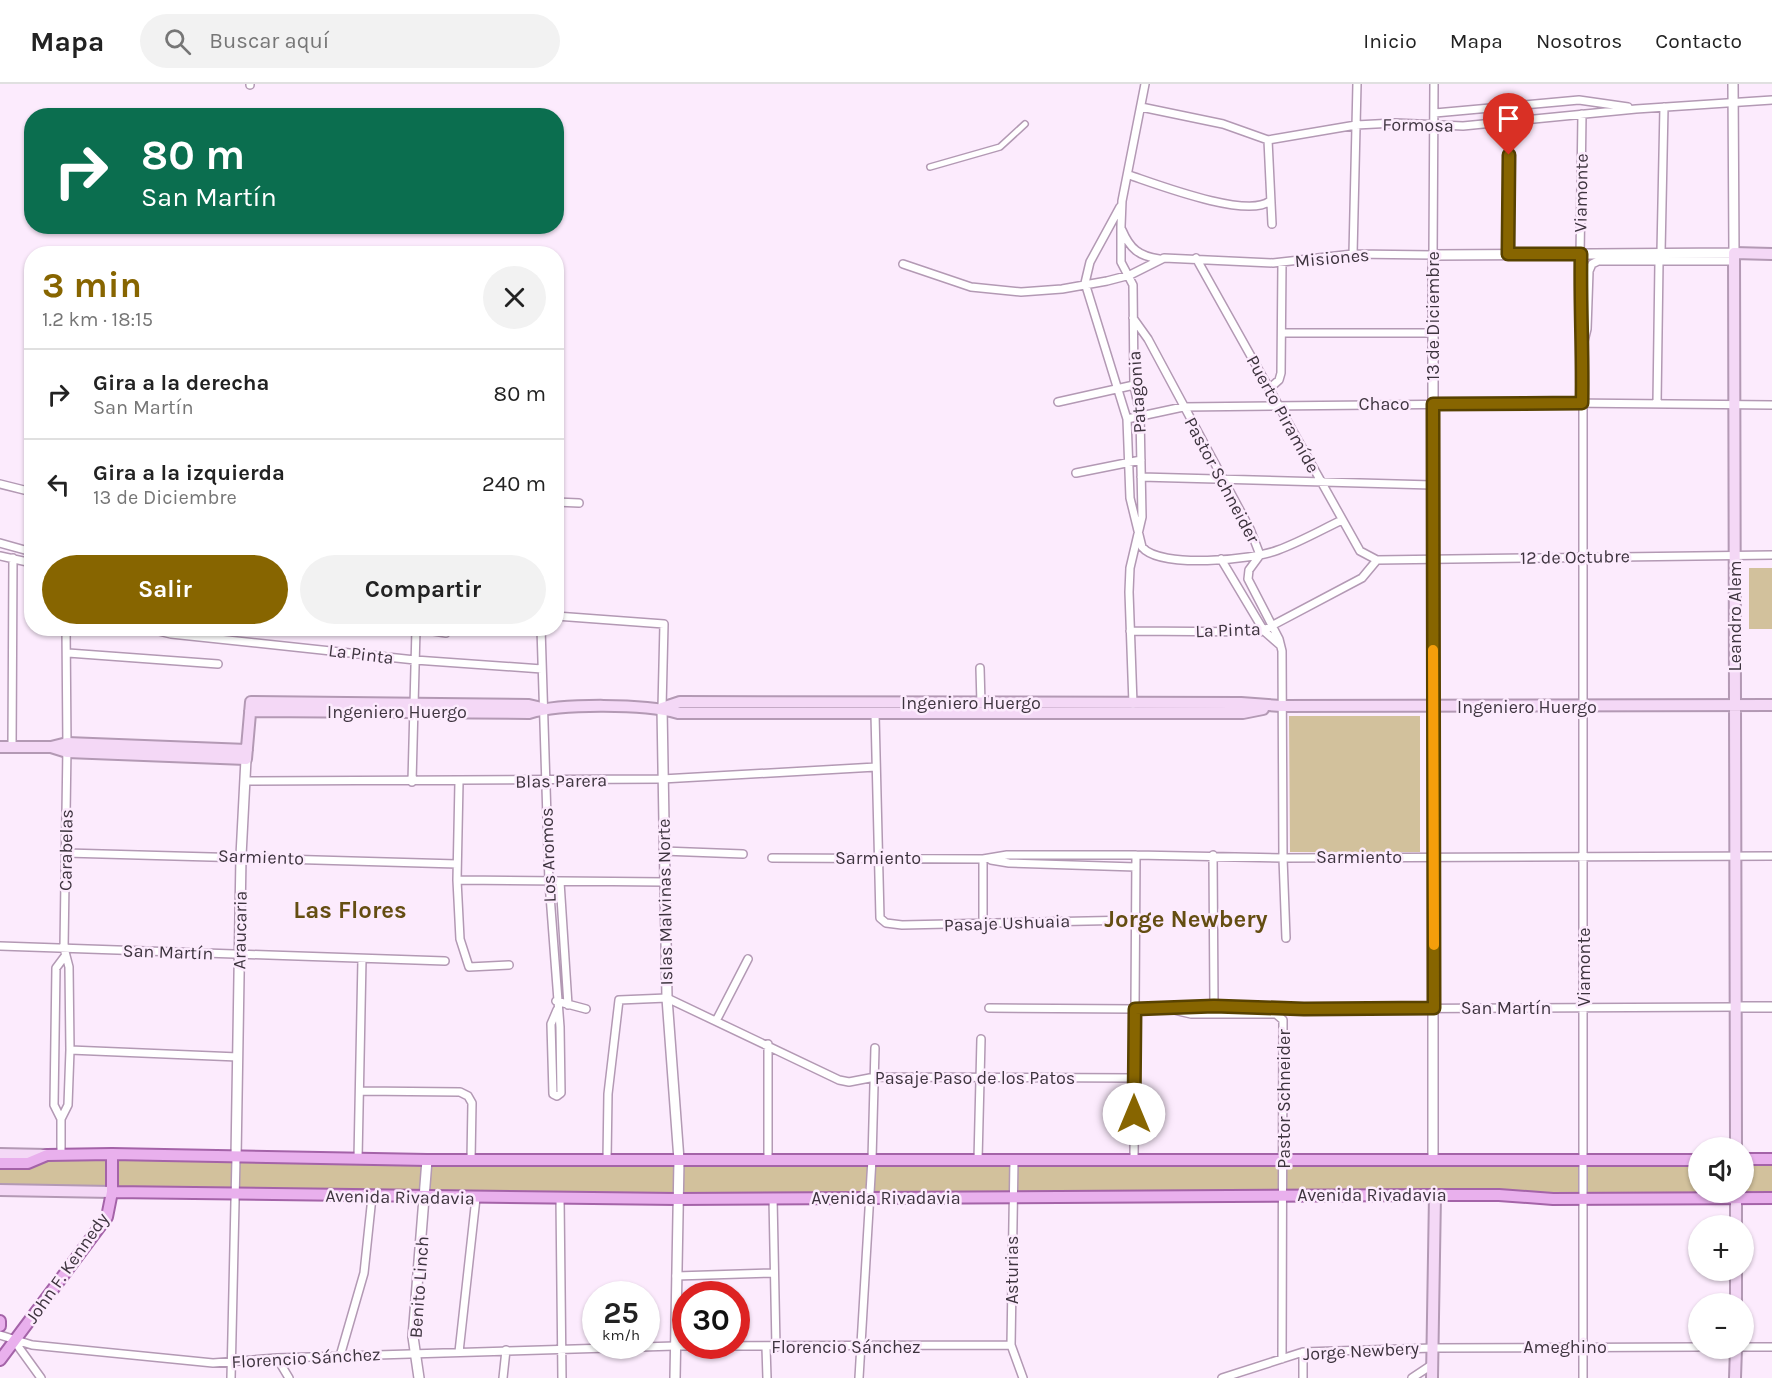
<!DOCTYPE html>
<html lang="es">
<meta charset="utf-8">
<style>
body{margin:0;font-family:Karla,sans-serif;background:#f2f2f2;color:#222;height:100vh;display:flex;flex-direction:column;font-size:22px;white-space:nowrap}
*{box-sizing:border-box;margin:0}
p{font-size:20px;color:#767676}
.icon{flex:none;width:33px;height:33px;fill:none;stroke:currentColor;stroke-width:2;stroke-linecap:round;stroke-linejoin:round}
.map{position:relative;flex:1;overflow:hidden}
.sheet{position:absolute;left:24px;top:162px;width:540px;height:390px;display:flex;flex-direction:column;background:#fff;border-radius:24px;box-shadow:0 2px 4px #0004}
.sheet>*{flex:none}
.guide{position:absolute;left:24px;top:24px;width:540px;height:126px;border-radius:24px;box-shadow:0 2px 4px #0004;background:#0b6e4f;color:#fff;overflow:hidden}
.tools{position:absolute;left:1688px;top:1053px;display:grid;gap:12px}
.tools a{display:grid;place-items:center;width:66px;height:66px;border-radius:50%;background:#fff;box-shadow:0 2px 4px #0004;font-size:30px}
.speed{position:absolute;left:582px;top:1197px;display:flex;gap:12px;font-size:30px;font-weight:700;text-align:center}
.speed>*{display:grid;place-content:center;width:78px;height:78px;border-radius:50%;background:#fff;box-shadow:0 2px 4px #0004;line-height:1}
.speed small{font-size:15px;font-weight:400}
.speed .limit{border:9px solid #d22;background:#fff;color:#111}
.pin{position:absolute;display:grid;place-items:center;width:51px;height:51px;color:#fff;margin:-62px -26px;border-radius:50% 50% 50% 0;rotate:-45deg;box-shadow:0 0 6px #0007}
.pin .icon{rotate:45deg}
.me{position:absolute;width:66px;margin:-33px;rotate:0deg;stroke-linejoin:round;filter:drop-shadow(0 0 4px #0008)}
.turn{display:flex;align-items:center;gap:21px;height:126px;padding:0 18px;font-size:27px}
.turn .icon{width:78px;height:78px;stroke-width:2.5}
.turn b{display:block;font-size:42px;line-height:51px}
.round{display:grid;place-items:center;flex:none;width:63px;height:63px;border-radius:32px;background:#f2f2f2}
.headline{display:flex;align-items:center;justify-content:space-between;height:102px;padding:0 18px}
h1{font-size:36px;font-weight:700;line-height:45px;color:#876500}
.primary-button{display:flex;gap:12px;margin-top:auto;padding:12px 18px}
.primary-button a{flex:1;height:69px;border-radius:36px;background:#876500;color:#fff;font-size:24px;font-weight:700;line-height:69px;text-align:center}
.primary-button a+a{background:#f2f2f2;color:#222}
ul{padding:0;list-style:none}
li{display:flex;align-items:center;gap:18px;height:90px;padding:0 18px;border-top:2px solid #e0e0e0}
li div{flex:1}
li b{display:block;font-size:22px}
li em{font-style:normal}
header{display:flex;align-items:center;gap:36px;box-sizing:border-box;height:84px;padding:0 30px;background:#fff;border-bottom:2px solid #e0e0e0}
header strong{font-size:28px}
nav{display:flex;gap:33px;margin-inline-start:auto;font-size:21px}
.search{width:420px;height:54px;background:#f2f2f2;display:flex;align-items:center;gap:15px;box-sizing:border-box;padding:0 21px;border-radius:33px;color:#767676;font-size:22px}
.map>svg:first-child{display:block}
.green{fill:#d2c19c}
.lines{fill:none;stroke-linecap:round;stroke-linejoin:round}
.pedestrian-casing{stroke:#b399b4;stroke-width:8}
.minor-casing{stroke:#b399b4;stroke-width:10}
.tertiary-casing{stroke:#b399b4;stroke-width:12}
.secondary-casing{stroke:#b399b4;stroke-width:14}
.primary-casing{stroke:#a463a8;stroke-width:14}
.pedestrian{stroke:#fff;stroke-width:5}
.minor{stroke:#fff;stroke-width:7}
.tertiary{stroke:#fff;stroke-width:9}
.secondary{stroke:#f4d8f6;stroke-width:10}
.primary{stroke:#e9b0ed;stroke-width:10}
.route-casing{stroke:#584200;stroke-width:15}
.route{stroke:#876500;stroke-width:10}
.slow{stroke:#f59e0b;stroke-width:10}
.labels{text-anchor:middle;stroke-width:5;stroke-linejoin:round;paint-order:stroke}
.street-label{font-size:18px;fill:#3e343f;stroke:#fcebfd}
.district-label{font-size:24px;font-weight:bold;fill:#644d12;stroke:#fcebfd}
</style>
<header>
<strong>Mapa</strong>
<div class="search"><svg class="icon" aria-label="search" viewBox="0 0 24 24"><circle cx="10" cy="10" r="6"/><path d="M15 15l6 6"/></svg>Buscar aquí</div>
<nav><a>Inicio</a><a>Mapa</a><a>Nosotros</a><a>Contacto</a></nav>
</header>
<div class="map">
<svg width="1772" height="1294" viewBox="0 0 1772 1294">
<rect width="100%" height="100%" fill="#fcebfd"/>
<path class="green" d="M1749 484H1772V545H1749Z
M1289 632H1420V768H1290Z
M0 1070 1698 1076V1108H1743V1075H1772V1114H1012L0 1106Z"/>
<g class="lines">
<g class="pedestrian-casing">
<path id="pedestrian" d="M930 83 1000 63 1025 40"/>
</g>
<g class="minor-casing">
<path id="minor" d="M250 1V0
M1141 23 1223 40 1268 56 1356 41 1395 39 1463 42 1636 25 1772 16
M1435 29 1579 16 1628 23
M1582 30 1579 245 1583 260V1294
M1268 56 1272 140
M1129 91C1156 100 1247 135 1270 117
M1120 123 1090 178 1085 199 1127 335 1130 414 1142 463C1160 485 1253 476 1278 466 1300 458 1321 446 1342 436
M1122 146C1130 165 1139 172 1159 175
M1661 168 1664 23
M1353 170 1357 0
M1508 170 1509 38
M1196 174 1360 467 1377 476 1772 471
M903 180 971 203 1021 208 1062 205 1107 197 1130 191 1164 174 1273 179 1353 170 1433 171 1434 0
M1133 234 1148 255 1250 445 1260 471 1249 486 1248 495 1279 555 1282 567 1283 774 1286 854
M1282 249H1434
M1584 257 1587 245 1589 187 1592 180 1598 177H1734
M1270 304 1279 296 1281 289 1282 179
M1058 318 1134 301
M1657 319 1659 178
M1127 335 1183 323 1568 319 1772 321
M1076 389 1141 376
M1141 393 1432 401
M0 400 32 408
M556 418 579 419
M0 459 32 468
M0 472 32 479
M1221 475 1264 547 1280 561
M556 532 664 540 662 624
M146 544 171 550 415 576 542 585
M414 544 446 549
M541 544 549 798 560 943 561 1009 557 1012 553 1010 551 940 557 926
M1130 547 1260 548 1362 494 1377 476
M68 569 218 580
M980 584 981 620
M1133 620 1129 508 1130 484 1142 433 1140 331 1134 301 1133 201 1121 178V142L1122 117 1145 0
M875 630 880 834 886 839 902 841 1135 836
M12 663 13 474
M245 697 662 695 876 683
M412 698 416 545
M459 698 457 796 460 855 469 883 509 881
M663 767 743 770
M66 769 457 780
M1213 771 1214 922
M772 774 983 775 1007 771H1136L1283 774 1772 772
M991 776 1009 779 1136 783
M457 796 665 798
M560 798 568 921
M983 838V775
M0 862 445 877
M556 917 586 925
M989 924 1135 925 1214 922 1303 925 1736 923
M1174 926 1191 930H1276L1283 936 1282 1275
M716 937 748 875
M70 966 238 973
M360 1007 460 1008 468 1012 472 1019 471 1076
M61 1035 54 1021 56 884 65 872
M61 1071V1035L68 1021 70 966 69 883 64 864 67 663 66 544
M358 1075 362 875
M607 1076 608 1010 619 916 667 914 839 996 849 998 875 993 1135 994
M978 1076 981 955
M1014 1076 1011 1261 1023 1294
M1134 1076 1136 771
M768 1077V960
M560 1114 562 1294
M773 1114 776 1263
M676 1192 774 1189
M0 1251 32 1261 213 1279 277 1274 675 1262 1011 1261
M15 1258 41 1294
M766 1263 767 1294
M1743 1263H1772
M459 1268 476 1114
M340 1272 364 1189 372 1113
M277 1274 289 1294
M231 1294 236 1074
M503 1294 506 1266
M859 1294 872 1075 875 964
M1222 1294 1303 1268 1433 1264 1698 1263
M1303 1294V1268
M1412 1294 1433 1280"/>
</g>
<g class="tertiary-casing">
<path id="tertiary" d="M662 624 667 914 679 1076 675 1294
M1736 923H1772
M236 1074 241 772 246 675
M1433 1076V171L1734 169 1733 0
M419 1294 413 1253 427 1076"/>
</g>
<g class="secondary-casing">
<path id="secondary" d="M662 624 680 618 1241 619 1281 622 1772 621
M250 627 529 629C562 619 645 620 678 629H1243L1263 625
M0 663H51L67 659 247 666
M51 663 67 668 246 675 251 618 529 621 542 624
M1736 1064 1734 169 1772 170
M0 1070 47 1071
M0 1106 112 1108
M1736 1142V1108
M1736 1220V1186
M1432 1294 1435 1111
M1735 1294 1736 1264"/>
</g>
<g class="primary-casing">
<path id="primary" d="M1743 1075H1772
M0 1079H28L47 1071 112 1070 427 1076H1698
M112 1108 677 1115 1435 1111H1499L1553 1115 1772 1114
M0 1237V1242
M0 1276 107 1133 112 1108V1070"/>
</g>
<use href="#pedestrian" class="pedestrian"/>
<use href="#minor" class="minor"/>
<use href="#tertiary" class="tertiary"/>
<use href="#secondary" class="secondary"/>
<use href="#primary" class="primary"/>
</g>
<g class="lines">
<g class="route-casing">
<path id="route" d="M1134 1030 1135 925 1214 922 1304 925 1434 924 1433 320 1582 319C1583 269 1580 220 1581 170H1508L1509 71"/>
</g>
<use href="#route" class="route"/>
<path class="slow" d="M1433 566 1434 861"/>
</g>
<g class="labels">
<g class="street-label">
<text transform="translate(1418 41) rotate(1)" y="6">Formosa</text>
<text transform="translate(1581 109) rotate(-89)" y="6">Viamonte</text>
<text transform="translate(1332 174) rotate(-5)" y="6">Misiones</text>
<text transform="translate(1433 232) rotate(-90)" y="6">13 de Diciembre</text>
<text transform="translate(1137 308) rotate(-94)" y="6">Patagonia</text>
<text x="1384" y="326">Chaco</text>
<text transform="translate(1283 330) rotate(61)" y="6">Puerto Piramíde</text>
<text transform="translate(1222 396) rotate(62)" y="6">Pastor Schneider</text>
<text transform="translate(1575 473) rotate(-1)" y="6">12 de Octubre</text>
<text transform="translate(1735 532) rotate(-90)" y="6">Leandro Alem</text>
<text transform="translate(1228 546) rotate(-2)" y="6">La Pinta</text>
<text transform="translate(361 570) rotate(7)" y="6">La Pinta</text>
<text x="971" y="625">Ingeniero Huergo</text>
<text x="1527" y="629">Ingeniero Huergo</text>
<text x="397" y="634">Ingeniero Huergo</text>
<text transform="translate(561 697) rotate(-1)" y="6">Blas Parera</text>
<text transform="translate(66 766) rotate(-89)" y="6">Carabelas</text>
<text transform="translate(548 771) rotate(-92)" y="6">Los Aromos</text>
<text transform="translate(261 773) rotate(2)" y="6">Sarmiento</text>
<text x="1359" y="779">Sarmiento</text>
<text x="878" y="780">Sarmiento</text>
<text transform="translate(665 818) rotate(-91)" y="6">Islas Malvinas Norte</text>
<text transform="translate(1007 839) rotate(-2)" y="6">Pasaje Ushuaia</text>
<text transform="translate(240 846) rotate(-89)" y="6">Araucaria</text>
<text transform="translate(168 868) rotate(2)" y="6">San Martín</text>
<text transform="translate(1584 883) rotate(-90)" y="6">Viamonte</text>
<text x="1506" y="930">San Martín</text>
<text x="975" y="1000">Pasaje Paso de los Patos</text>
<text transform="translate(1284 1015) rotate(-90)" y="6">Pastor Schneider</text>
<text x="1372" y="1117">Avenida Rivadavia</text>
<text transform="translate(400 1113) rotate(1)" y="6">Avenida Rivadavia</text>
<text x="886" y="1120">Avenida Rivadavia</text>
<text transform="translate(67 1184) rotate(-55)" y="6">John F. Kennedy</text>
<text transform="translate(1012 1186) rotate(-90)" y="6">Asturias</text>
<text transform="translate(419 1203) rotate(-86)" y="6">Benito Linch</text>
<text x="846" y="1269">Florencio Sánchez</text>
<text x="1565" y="1269">Ameghino</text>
<text transform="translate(1361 1267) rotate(-3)" y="6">Jorge Newbery</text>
<text transform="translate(306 1274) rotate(-3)" y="6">Florencio Sánchez</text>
</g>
<g class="district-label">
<text x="350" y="834">Las Flores</text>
<text x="1186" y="843">Jorge Newbery</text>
</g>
</g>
</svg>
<div class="tools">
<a><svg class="icon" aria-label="sound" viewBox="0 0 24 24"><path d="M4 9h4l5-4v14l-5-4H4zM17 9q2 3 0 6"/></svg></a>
<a>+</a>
<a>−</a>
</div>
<div class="speed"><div>25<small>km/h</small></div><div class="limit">30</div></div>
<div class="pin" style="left:1509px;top:71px;background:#d93025"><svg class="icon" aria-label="arrive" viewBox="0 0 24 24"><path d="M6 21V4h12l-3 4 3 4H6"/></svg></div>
<svg class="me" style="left:1134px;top:1030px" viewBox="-20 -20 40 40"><circle r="19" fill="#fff"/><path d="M0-13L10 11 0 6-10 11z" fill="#876500"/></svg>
<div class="guide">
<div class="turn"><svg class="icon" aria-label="right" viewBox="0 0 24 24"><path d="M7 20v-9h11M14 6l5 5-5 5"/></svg><div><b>80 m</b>San Martín</div></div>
</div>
<section class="sheet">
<div class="headline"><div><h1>3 min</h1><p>1.2 km · 18:15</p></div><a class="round"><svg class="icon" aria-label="close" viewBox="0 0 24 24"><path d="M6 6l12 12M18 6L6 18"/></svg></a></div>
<ul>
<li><svg class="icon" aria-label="right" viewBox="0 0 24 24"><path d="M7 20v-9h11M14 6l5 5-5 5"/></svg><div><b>Gira a la derecha</b><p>San Martín</p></div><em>80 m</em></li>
<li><svg class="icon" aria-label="left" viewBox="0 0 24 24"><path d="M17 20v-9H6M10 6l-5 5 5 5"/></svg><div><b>Gira a la izquierda</b><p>13 de Diciembre</p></div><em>240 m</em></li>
</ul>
<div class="primary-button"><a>Salir</a><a>Compartir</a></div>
</section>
</div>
